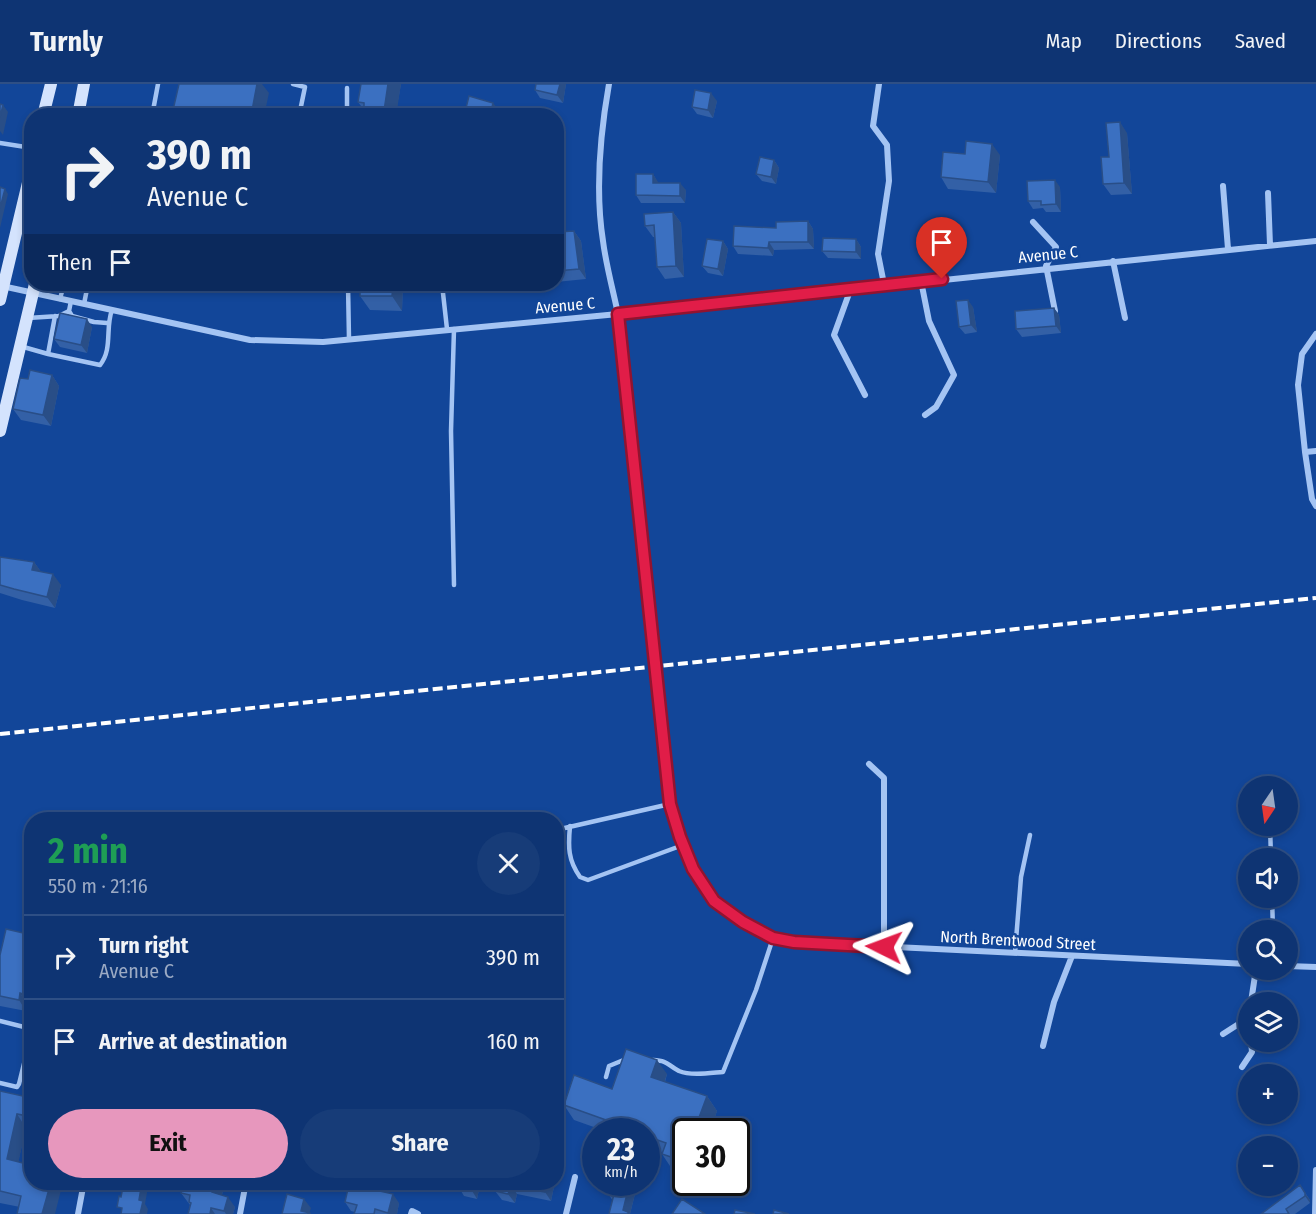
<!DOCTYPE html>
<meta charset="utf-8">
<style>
body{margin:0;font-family:"Fira Sans Condensed",sans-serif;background:#173c78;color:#f1f3f6;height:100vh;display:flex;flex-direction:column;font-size:22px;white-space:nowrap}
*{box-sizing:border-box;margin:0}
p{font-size:20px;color:#9baac4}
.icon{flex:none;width:33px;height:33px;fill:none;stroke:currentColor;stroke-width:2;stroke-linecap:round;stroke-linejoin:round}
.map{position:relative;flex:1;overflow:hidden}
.details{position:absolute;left:24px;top:728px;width:540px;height:378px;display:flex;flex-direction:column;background:#0e3473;border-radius:24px;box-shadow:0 3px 9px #0003,0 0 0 2px #2e4f85}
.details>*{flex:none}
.hud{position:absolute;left:24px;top:24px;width:540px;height:183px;border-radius:24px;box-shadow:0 3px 9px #0003,0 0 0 2px #2e4f85;background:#0e3473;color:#f1f3f6;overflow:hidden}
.needle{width:39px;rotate:193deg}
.tools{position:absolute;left:1238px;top:692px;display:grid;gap:12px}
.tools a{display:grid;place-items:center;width:60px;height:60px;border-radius:50%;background:#0e3473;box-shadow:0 3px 9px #0003,0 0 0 2px #2e4f85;font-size:30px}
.speed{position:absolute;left:582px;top:1034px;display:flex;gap:12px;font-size:30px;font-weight:700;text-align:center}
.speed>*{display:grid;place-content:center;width:78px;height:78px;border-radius:50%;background:#0e3473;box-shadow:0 3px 9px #0003,0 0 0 2px #2e4f85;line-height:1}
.speed small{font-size:15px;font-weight:400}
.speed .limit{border:3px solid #111;border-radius:9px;background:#fff;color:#111}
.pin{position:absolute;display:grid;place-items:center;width:51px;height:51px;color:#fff;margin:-62px -26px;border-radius:50% 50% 50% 0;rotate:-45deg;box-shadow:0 0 6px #0007}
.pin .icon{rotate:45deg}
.me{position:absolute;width:66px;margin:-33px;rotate:273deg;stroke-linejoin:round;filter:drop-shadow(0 0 4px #0008)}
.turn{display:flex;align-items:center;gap:21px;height:126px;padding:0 24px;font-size:27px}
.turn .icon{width:78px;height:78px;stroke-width:2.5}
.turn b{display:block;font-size:42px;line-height:51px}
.then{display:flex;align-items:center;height:57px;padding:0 24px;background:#0003;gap:12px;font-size:22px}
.round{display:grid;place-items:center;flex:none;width:63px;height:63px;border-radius:32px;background:#173c78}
.summary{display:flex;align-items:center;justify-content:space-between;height:102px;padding:0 24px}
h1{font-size:36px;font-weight:700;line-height:45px;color:#1e9e55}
.action{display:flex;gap:12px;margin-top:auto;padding:12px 24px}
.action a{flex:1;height:69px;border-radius:36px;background:#e797bd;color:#111;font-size:24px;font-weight:700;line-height:69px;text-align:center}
.action a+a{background:#173c78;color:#f1f3f6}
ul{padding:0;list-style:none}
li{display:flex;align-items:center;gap:18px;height:84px;padding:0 24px;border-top:2px solid #2e4f85}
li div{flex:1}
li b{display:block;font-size:22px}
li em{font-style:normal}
header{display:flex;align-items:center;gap:36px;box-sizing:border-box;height:84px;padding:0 30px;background:#0e3473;border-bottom:2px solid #2e4f85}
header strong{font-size:28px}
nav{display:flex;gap:33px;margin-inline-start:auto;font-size:21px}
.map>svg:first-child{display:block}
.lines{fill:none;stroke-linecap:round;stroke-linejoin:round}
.lane{stroke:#a4c4f3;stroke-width:4.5}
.street{stroke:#a4c4f3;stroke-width:6}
.secondary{stroke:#d4e3fd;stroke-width:12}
.rail{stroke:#fff;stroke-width:4;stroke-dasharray:10 4.5;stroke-linecap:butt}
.wall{fill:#3360a6}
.shaded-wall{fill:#294e87}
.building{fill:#3b70c1;stroke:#294e87;stroke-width:1.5}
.route-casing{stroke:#92132f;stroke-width:15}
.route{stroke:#e11d48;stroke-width:10}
.labels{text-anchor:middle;stroke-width:5;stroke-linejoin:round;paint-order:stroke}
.street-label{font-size:16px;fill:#fff;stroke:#124699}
</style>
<header>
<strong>Turnly</strong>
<nav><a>Map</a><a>Directions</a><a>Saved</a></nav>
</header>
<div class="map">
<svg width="1316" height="1130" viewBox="0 0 1316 1130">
<rect width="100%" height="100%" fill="#124699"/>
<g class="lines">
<path class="lane" d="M293 0 305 3 299 32
M347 4V32
M152 32 158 0
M0 59 32 64
M348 200 349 255
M442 200 447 245
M60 215 64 200
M71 217 69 227 72 232 94 238 107 239
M84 220 88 200
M28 234 59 232 69 227
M454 245 451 347 454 501
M20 262 48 270 100 281C113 265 105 244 112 226
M48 270 55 232
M1270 741 1271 774
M570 742C568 763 568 776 580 793L588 796 683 761
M556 746 670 720
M1272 813 1273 846
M1015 869 1021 793 1030 751
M0 937 32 945
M653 976C669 977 666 980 679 987 691 992 710 989 723 988L756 906 773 854
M606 993 609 982 626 975
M0 999 17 1003 19 1000 32 947"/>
<path class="street" d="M609 0C600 51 595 106 603 157 606 181 613 206 618 230L670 720C679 749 693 797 715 818 725 827 738 835 750 841 765 850 777 855 793 858L1248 880
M879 0 873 42 887 61 889 97 878 170 884 200
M1223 102 1228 165
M1268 109 1270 161
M1033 138 1056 163 1046 182 1055 227
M1113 177 1125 234
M921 197 929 237 954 291 936 323 925 331
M2 202 250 256 323 258 618 230 1316 157
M851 204 834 251 865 311
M1316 250 1302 270 1298 301 1305 368 1316 367
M1305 368 1312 415 1316 422
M869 680 884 694V863
M1287 882 1316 883
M1251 918 1256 885
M1223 950 1248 934
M1043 962 1054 918 1072 872
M1242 983 1252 968 1251 957
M78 1130 84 1098
M240 1130 246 1098
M411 1130 412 1127 418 1130
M566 1130 575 1093
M1315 1130 1316 1086"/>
<path class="secondary" d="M43 32 51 0
M78 32 84 0
M0 216 32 82
M0 347 35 200"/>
<path class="rail" d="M0 650 1316 514"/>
</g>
<path class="wall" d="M361 0H401L396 28 399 32H364V26L358 18Z
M536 0H566L563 19 540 14 535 6Z
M717 17 713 34 697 30 692 23Z
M1127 49 1132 110 1111 111 1103 100 1109 73Z
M1000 71 996 109 948 105 941 93Z
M774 76 779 84 776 100 762 97 756 90Z
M653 90 658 99 686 106 685 119H641L636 111Z
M1060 103 1061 128H1046L1043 124 1033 125 1028 117Z
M673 128 681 139 684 193 665 195 657 183 655 153H653L645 142Z
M808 137 813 145 814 165 774 166 773 172 738 170 733 162 776 144Z
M574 147 581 157 586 195 556 198V148Z
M856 155 861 163V175L828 174 822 167Z
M723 157 728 165 723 192 708 189 702 182Z
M124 200H144L143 204Z
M360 200H403L402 227 370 226 360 212Z
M973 223 977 248 965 250 959 243Z
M1054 224 1059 231 1061 249 1022 253 1016 245Z
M92 243 87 269 60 263 54 255Z
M52 291 59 302 51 342 21 336 13 325 28 295Z
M0 473 34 478 41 488 61 501 55 524 22 516 0 509Z
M32 851V922L28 920 26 927 0 922V871Z
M667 990 665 998 707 1012 717 1027 710 1047H686V1089L672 1085 662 1070V1068L646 1063V1047H605L574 1036 564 1021 612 1005Z
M0 1007 32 1014V1045L26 1044 18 1078 55 1130 0 1119Z
M184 1098H217L223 1106 222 1111 235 1123 233 1130H188L190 1121 181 1109Z
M459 1098H555L551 1117 517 1110 515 1119 502 1116 495 1107 496 1104 480 1101 477 1115 464 1112 458 1102Z
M610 1098H638L630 1130 613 1117 607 1108Z
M1300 1101 1310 1116V1119L1295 1130H1261Z
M345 1118 399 1119 397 1130H354L355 1128 351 1127Z"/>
<path class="shaded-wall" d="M257 0H262L269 9 264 32H251Z
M388 0H401L396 32 384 27Z
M560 0H566L563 19 557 11Z
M711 9 717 17 713 34 708 26Z
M493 19 499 26 497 32H490Z
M3 21 8 28 3 51 0 47V33Z
M1120 38 1127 49 1132 110 1124 99Z
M992 60 1000 71 996 109 988 98Z
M774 76 779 84 776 100 771 93Z
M653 90 658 98V106L653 99Z
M1055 96 1060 103 1061 128 1056 120Z
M680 99 686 106 685 119 680 112Z
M5 105 8 110 0 144V124Z
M673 128 681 139 684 193 676 182Z
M808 137 813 145 814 165 808 158Z
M574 147 581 157 586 195 579 185Z
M856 155 861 163V175L856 168Z
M723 157 728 165 723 192 718 185Z
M769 158 774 166 773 172 768 164Z
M393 200H403L402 227 392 212Z
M968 216 973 223 977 248 971 241Z
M1054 224 1059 231 1061 249 1056 242Z
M87 235 92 243 87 269 81 261Z
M52 291 59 302 51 342 43 331Z
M34 478 42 489 32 486Z
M53 490 61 501 55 524 47 513Z
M32 857V889L26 882Z
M20 909 28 920 26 927 19 916Z
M657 976 667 990 661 1008 651 993Z
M707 1012 717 1027 710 1047H694Z
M17 1030 26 1044 16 1089 7 1075Z
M51 1098H63L55 1130H42Z
M142 1098H149L145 1120 148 1125 147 1130H140L139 1116Z
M215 1098H217L223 1106 220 1119 212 1108Z
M472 1098H479L480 1101 477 1115 471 1105Z
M547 1098H555L551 1117 545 1108Z
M630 1098H638L630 1130H625L623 1126Z
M511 1101 517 1110 515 1119 508 1110Z
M1305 1109 1310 1116V1119L1305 1112Z
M393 1110 399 1119 397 1130H389L388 1129Z
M228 1113 235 1123 233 1130H226L224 1127Z
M304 1115 311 1124 309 1130 301 1127Z
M211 1124 215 1130H210Z"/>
<path class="building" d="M179 0H257L251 32H176L177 26H173Z
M361 0H388L384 27 396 28V32H364V19L358 18Z
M536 0H560L557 11 535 6Z
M695 6 711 9 708 26 692 23Z
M469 12 493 19 490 32H464Z
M0 20 3 21 0 33Z
M1120 38 1124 99 1103 100 1101 73H1109L1106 39Z
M966 57 992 60 988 98 941 93 943 68 965 70Z
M760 73 774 76 771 93 756 90Z
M636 90H653V99H680V112L636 111Z
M1055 96 1056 120 1041 121V117H1028L1027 97Z
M0 103 5 105 0 124Z
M673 128 676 182 657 183 654 141 645 142 644 130Z
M808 137V158H769L768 164 733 162 734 142 776 144V138Z
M574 147 579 185 556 187V148Z
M823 154 856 155V168L822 167Z
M707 155 723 157 718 185 702 182Z
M360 200H393L392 212H360Z
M968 216 971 241 959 243 956 217Z
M1054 224 1056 242 1016 245 1015 227Z
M60 229 87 235 81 261 54 255Z
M30 286 52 291 43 331 13 325 20 294 28 295Z
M0 473 34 478 32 486 53 490 47 513 14 505 0 501Z
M6 845 32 851V857L26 882 32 884V913L20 909 19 916 0 912V871Z
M626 965 657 976 651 993 707 1012 694 1047H686V1078L662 1070 666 1059 646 1052V1047H618L620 1041 564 1021 574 991 612 1005Z
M0 1007 32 1014V1033L17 1030 7 1075 27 1080 32 1059V1098H51L42 1130H17L21 1112 0 1107Z
M124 1098H142L139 1116 143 1117 140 1130H121L122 1124 117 1123 119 1112 121 1113Z
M184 1098H215L212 1108 228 1113 224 1127 211 1124 210 1130H188L191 1119 189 1118 190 1111 181 1109Z
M459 1098H472L471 1105 458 1102Z
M497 1098H547L545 1108 511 1101 508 1110 495 1107Z
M610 1098H630L623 1126 628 1128V1130H609L614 1110 607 1108Z
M349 1100 393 1110 388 1129 375 1125 374 1130H354L357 1121 345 1118Z
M1300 1101 1305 1109V1112L1286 1125 1289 1130H1261Z
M287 1110 304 1115 301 1127 310 1129V1130H282Z
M682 1115 705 1130H672Z
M735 1126 755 1130H734Z
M774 1126 789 1130H773Z"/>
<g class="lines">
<g class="route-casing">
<path id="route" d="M884 863 794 858 773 854 743 838 714 817 693 785 680 753 670 720 618 230 942 195"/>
</g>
<use href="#route" class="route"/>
</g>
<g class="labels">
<g class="street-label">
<text transform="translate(1048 170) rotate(-6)" y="6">Avenue C</text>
<text transform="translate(565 221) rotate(-5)" y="6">Avenue C</text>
<text transform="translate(1018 856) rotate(3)" y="6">North Brentwood Street</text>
</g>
</g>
</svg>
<div class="tools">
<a><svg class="needle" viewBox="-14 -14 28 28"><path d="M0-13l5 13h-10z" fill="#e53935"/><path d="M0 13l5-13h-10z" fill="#9baac4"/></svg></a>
<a><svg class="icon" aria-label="sound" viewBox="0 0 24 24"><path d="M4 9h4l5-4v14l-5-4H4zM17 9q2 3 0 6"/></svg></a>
<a><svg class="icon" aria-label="search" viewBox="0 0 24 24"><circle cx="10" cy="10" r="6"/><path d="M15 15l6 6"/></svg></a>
<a><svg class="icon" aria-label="layers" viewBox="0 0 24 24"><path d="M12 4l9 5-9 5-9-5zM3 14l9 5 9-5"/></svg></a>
<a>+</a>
<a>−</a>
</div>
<div class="speed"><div>23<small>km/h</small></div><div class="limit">30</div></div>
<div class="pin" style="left:942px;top:195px;background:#d93025"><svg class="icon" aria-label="arrive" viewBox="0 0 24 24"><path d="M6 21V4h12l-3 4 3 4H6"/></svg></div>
<svg class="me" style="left:884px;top:863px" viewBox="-20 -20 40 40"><path d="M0-17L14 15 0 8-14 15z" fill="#e11d48" stroke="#fff" stroke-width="4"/></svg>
<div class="hud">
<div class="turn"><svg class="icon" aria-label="right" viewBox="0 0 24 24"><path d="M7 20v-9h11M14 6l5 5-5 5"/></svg><div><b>390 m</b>Avenue C</div></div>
<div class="then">Then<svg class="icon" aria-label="arrive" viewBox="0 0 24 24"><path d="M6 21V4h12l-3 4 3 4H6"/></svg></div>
</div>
<section class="details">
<div class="summary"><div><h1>2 min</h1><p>550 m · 21:16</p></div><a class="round"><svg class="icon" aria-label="close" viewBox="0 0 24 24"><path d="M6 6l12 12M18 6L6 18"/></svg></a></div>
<ul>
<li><svg class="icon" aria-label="right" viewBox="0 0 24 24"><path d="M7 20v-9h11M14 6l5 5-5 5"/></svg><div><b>Turn right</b><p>Avenue C</p></div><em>390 m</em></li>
<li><svg class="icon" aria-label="arrive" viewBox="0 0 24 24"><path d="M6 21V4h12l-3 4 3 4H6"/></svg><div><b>Arrive at destination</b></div><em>160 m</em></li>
</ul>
<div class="action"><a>Exit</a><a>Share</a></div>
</section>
</div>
